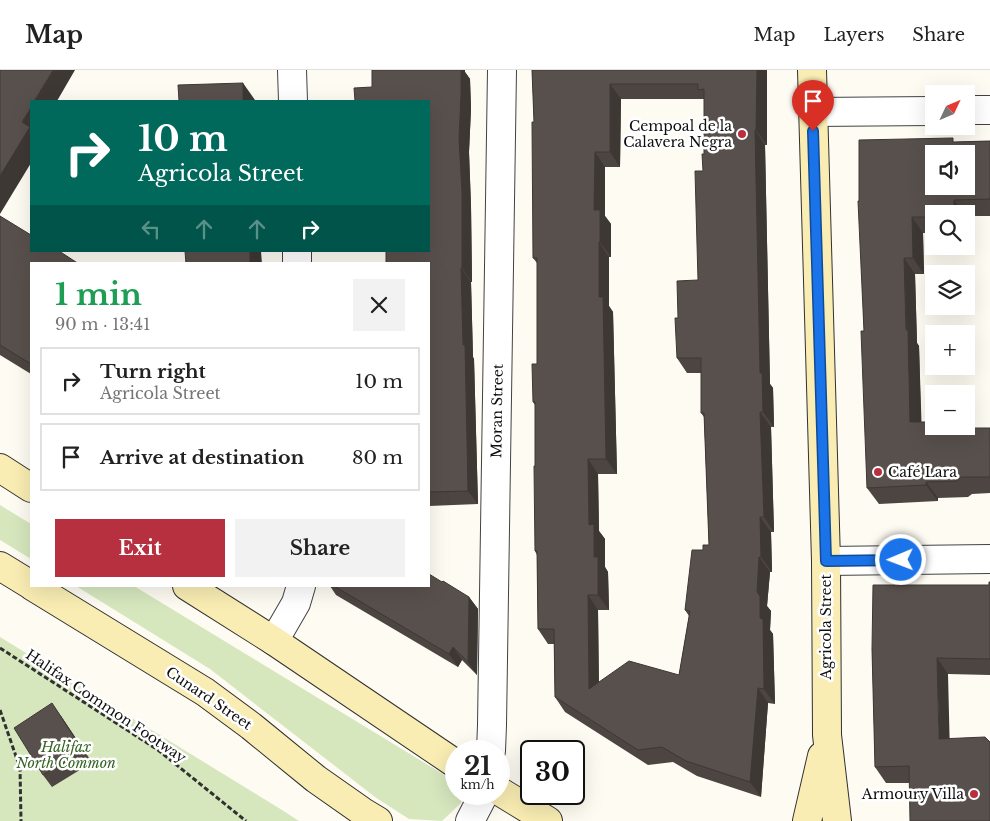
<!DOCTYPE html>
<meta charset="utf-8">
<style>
body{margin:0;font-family:"Libre Baskerville",serif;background:#f2f2f2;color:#222;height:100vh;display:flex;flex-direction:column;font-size:19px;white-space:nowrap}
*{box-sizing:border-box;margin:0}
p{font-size:16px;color:#767676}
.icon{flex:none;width:28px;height:28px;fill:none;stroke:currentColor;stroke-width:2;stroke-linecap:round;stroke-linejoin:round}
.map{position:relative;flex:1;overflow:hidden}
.drawer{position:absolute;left:30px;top:192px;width:400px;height:325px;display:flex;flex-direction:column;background:#fff;border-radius:0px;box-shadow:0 5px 20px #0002}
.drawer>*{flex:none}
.guide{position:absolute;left:30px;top:30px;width:400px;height:152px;border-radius:0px;box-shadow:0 5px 20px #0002;background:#00695c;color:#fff;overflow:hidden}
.needle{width:32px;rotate:46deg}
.fabs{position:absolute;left:925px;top:15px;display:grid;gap:10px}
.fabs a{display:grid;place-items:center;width:50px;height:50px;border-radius:0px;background:#fff;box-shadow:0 5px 20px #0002;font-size:25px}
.speed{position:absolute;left:445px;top:670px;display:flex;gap:10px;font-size:25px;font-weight:700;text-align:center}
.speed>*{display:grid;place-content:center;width:65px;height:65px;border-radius:50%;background:#fff;box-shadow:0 5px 20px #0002;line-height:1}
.speed small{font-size:12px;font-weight:400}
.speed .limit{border:2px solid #111;border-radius:8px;background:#fff;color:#111}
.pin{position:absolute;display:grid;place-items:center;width:42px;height:42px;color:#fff;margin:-51px -21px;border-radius:50% 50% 50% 0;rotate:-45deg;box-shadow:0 0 5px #0007}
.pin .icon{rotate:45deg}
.me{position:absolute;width:55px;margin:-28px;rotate:269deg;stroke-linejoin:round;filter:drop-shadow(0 0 4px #0008)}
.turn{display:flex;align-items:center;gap:18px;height:105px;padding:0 25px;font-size:22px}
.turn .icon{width:65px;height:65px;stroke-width:2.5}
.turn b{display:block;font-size:35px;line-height:42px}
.lanes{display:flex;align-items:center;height:48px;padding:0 25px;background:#0003;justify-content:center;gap:25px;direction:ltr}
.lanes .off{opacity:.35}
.round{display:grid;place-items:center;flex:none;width:52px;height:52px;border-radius:0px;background:#f2f2f2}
.head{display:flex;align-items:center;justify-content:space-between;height:85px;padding:0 25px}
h1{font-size:30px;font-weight:800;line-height:38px;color:#1e9e55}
.button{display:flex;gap:10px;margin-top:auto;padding:10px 25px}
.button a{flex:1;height:58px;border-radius:0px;background:#b7303f;color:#fff;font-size:20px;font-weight:800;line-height:58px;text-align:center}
.button a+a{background:#f2f2f2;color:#222}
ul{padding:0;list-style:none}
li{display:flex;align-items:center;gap:15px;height:68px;margin:0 10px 8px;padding:0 15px;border:2px solid #e0e0e0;border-radius:0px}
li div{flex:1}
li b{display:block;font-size:19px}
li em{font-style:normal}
header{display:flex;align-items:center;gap:30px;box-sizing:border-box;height:70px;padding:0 25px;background:#fff;border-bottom:1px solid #e0e0e0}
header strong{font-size:24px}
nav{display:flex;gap:28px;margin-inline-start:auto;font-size:18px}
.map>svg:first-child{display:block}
.green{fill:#d6e7be}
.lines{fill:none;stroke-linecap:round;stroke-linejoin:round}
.street-casing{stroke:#424242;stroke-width:30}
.secondary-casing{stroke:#313131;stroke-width:30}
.path{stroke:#313131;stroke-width:3;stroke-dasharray:5 2.5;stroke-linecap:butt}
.street{stroke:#fff;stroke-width:28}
.secondary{stroke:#f9edb3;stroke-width:28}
.wall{fill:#4c4541;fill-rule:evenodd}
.shaded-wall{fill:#3e3835}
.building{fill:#58504c;stroke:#3e3835;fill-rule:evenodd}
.route-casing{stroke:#114b97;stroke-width:12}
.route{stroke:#1a73e8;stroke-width:9}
.poi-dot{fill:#b7303f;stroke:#fff;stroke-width:2}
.labels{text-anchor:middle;stroke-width:5;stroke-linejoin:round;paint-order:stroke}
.poi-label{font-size:14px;fill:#0f0f0f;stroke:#fff;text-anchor:end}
.street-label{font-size:14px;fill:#0f0f0f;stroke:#fff}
.park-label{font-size:14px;font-style:italic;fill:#356423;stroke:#fff}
</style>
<header>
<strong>Map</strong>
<nav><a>Map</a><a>Layers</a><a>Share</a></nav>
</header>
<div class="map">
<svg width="990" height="751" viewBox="0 0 990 751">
<rect width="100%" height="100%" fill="#fefbf3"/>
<path class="green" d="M0 435 31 454V489L0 470Z
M76 516H134L456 712V724H463L461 733 442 751 409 749 375 727 210 599Z
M0 567 282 740 299 751H0Z"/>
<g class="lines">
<g class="street-casing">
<path id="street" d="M292 0 293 31
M966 40H990
M813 42 934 41
M297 181V194
M826 491 990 489
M274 571 296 533 301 516
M491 681 492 655 502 0
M470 751 484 724"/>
</g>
<g class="secondary-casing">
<path id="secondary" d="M812 0 826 491 827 665 837 751
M0 398 31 418
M0 496 31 515
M32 516 205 622 251 656 316 709 363 742 378 751
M187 516 274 571 456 694
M499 721 548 751
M807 751 822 686"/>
</g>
<path class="path" d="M0 578 158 680 246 751
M0 640 20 698 21 751"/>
<use href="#street" class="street"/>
<use href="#secondary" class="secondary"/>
</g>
<path class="wall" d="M372 0H465V2L470 9 471 39 469 82 471 136 472 212H471L473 287 474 289 478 434 429 436V181L372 17Z
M532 0H767V75H765L770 314 773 318 774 357H771L774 462H771L772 502H770L767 536 771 541 770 560 773 564 775 634 768 633 761 727 697 706 673 692 648 695 565 642 555 627 554 574H548L538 559 537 485 535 481V335L533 332 537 294V193L533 188 534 52ZM621 29H704V84L703 101 698 210 678 248 677 288 687 303H701V343L704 347 709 475 703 480 685 540 689 546 679 605 599 612 598 540H609L608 502 605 497V469L599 461 598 404H617L613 242 609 236V187H611V154L605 146V97H620Z
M990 71V146H966V144H934V163H923L924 204H915L917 273 919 276 921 352 971 358H990V423L972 424 968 427 938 428V431L879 434 867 418 864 261 859 131 955 72Z
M0 146 31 194V304L0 285Z
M990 512V605L948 604 909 713H886L875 697 872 579 989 515Z
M330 516H429L469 527 478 539 477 605 462 590 458 597 336 525Z
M61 646 91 691 83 698 52 717 43 705Z"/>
<path class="shaded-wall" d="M53 0H75L57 31H34Z
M461 0H465V2L470 9 471 39 469 82 471 136 472 212 462 198 459 69Z
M757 0H767V75L756 60Z
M243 13 255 30V31H243Z
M610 14 621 29 620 97 610 82Z
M31 37V93L0 144V106L22 52Z
M755 60 765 75 770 314 773 318 774 357 763 342 760 303Z
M595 82 605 97V146L611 154V187L600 172 594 140Z
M954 130 964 144H954Z
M912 147 923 163 924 204 913 188Z
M599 172 609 187V236L613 242 617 404 606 389 599 227Z
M250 181H261L262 194H250Z
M904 188 915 204 917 273 919 276 922 368 910 352Z
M461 198 471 212 473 287 474 289 478 434 468 421Z
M760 342 771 357 774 462 764 447Z
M967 351 978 368 967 358Z
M588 389 598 404 599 461 605 469V497L608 502 609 540 598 525 594 487 589 455Z
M926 412 938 428V431L926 415Z
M760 447 771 462 772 502 761 487Z
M759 487 770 502 767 536 771 541 770 560 773 564 775 634 764 619 760 548 757 522Z
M588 525 598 540 599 634 589 619Z
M469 527 478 539 477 605 468 592Z
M453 577 462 590 458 597 449 584Z
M937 588 948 604 950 685 939 669Z
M758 618 768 633 761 727 750 712Z
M52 633 61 646 91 691 82 679Z"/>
<path class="building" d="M0 0H53L34 31H31V37L22 52 30 57 0 106Z
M372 0H461V25L459 69 462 123V198H461L463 275H465L468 421 429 422V194H386V181H429V31H355L354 18 372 17Z
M532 0H757L756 60H755L760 303H762L763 342H760L764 447H760L761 487H759L757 522 760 526V548L763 549 764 619 758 618 750 712 686 691 662 677 638 680 555 627 554 559H538L537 481H535L534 396H535V332H533L532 294H537V188H533L532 52H534ZM610 14H698V20L704 19V84H702L703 101H695L698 210 677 211 678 248H675L677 288H701V343H704L709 475H703V480H692L685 540 690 541 679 605 629 591 589 619 588 525H598V487H594V454L589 455 588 389H606L603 227H599V172H600V140H594L595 82H610Z
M243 13V31H179L178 15Z
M953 68V72L990 71V129L954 130V144H934V147H912L913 188H904L906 260H908L910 352H934V356H966V351H967V358H990V407H961L957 411 926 412V415L867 418 861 261H864L858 131H859V70ZM934 84H966V116H934Z
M0 146 31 165V181H59L79 194H31V294L0 275Z
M185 181H250V194H186Z
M429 504 442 512 443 511 469 527 468 592 453 577 449 584 334 516H429Z
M989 512H990V589L937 588 939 669 985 667 990 672V751H910L909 696 875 697 872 579 873 515H989Z
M52 633 82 679 74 685 43 705 14 658Z"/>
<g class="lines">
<g class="route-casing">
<path id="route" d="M813 61 826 491 901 490"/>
</g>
<use href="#route" class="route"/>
</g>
<g class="poi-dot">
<circle cx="742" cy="64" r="5"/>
<circle cx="878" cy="402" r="5"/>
<circle cx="974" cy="724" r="5"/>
</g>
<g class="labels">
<g class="poi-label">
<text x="732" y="61">Cempoal de la<tspan x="732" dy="16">Calavera Negra</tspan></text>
<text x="888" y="407" text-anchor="start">Café Lara</text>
<text x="964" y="729">Armoury Villa</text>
</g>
<g class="street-label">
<text transform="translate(497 341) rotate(-89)" y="5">Moran Street</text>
<text transform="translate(826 557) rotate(-90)" y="5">Agricola Street</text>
<text transform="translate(209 628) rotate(34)" y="5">Cunard Street</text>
<text transform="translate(106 636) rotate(34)" y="5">Halifax Common Footway</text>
</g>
<g class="park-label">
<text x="66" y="682">Halifax<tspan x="66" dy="16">North Common</tspan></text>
</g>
</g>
</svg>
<div class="fabs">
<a><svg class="needle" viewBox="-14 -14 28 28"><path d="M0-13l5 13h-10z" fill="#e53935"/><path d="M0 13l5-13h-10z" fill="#767676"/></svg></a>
<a><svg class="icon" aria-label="sound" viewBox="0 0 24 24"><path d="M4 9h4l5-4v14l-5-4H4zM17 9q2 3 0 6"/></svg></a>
<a><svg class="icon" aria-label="search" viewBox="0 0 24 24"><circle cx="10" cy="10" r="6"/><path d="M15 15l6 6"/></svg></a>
<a><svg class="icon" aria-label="layers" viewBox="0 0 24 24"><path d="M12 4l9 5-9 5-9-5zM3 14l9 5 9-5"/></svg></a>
<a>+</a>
<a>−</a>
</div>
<div class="speed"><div>21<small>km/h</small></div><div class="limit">30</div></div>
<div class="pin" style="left:813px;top:61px;background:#d93025"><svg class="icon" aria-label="arrive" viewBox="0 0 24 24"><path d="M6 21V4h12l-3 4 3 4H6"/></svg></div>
<svg class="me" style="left:901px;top:490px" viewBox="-20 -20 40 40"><circle r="17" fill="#1a73e8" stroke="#fff" stroke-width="3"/><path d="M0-11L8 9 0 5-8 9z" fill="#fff"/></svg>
<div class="guide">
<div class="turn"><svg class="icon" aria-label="right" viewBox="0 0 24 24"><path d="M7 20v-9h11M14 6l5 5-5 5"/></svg><div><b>10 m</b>Agricola Street</div></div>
<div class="lanes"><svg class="icon off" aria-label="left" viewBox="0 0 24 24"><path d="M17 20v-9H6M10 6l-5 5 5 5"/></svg><svg class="icon off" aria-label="ahead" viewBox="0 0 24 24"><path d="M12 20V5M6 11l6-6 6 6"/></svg><svg class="icon off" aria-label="ahead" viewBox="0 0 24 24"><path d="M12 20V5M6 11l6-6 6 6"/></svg><svg class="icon" aria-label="right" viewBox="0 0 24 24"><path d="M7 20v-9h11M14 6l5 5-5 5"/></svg></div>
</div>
<section class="drawer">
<div class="head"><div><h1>1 min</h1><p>90 m · 13:41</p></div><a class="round"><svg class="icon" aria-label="close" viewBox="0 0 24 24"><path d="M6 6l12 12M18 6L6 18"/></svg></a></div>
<ul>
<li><svg class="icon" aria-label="right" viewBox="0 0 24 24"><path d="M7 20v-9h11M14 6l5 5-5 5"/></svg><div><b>Turn right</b><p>Agricola Street</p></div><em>10 m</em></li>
<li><svg class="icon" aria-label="arrive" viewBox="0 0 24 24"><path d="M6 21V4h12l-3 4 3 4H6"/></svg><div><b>Arrive at destination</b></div><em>80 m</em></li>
</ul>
<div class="button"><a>Exit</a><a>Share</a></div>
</section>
</div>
